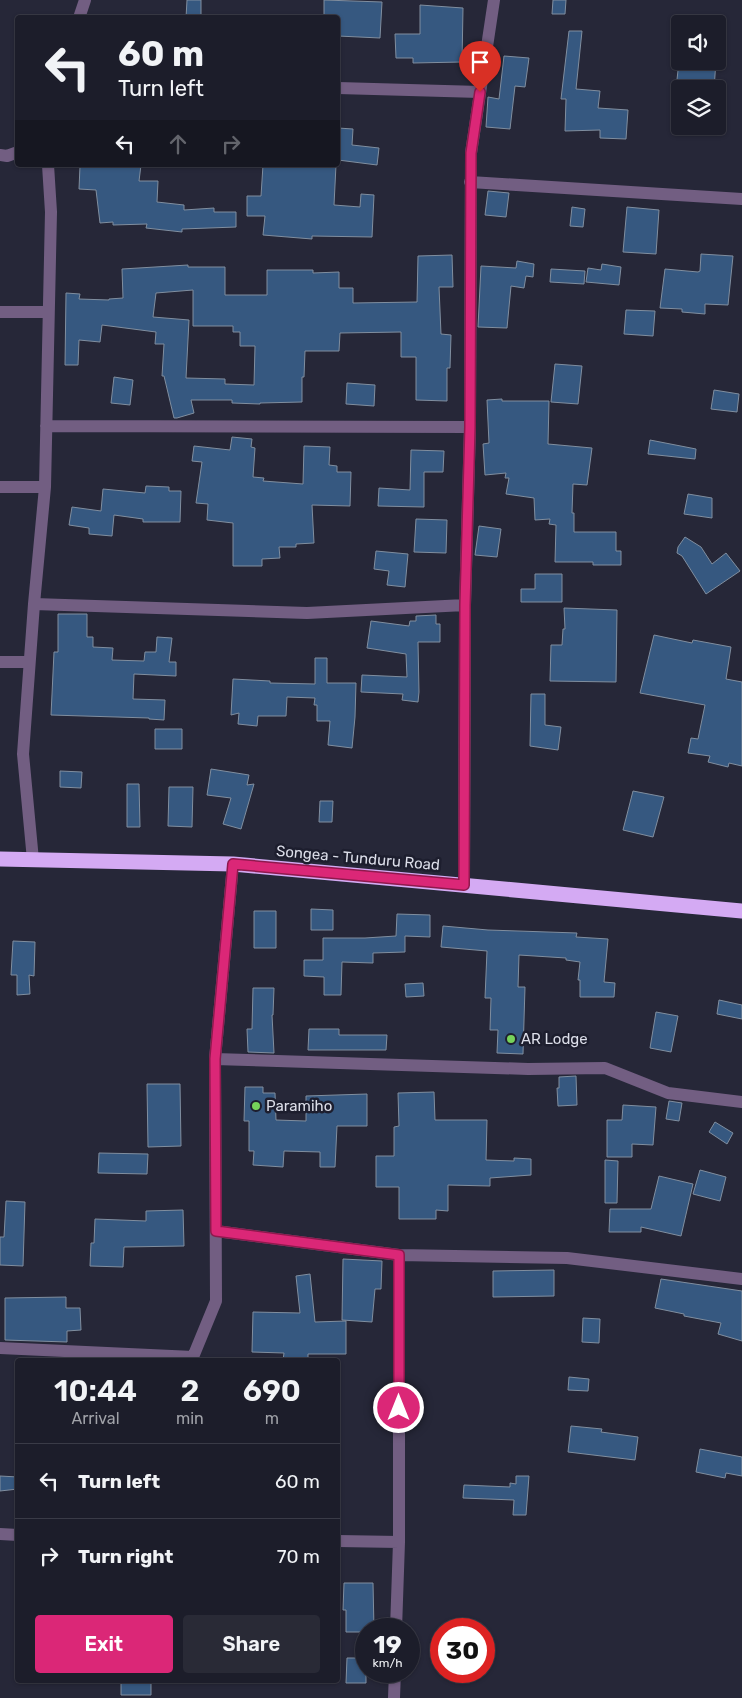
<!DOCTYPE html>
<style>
body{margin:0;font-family:Rubik,sans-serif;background:#292a36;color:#f1f3f6;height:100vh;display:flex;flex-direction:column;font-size:19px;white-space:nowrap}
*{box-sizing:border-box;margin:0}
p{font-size:16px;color:#a0a2a8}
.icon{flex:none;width:28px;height:28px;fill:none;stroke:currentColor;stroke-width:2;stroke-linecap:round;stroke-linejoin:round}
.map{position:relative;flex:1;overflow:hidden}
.side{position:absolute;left:15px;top:1358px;width:325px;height:325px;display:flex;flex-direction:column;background:#1c1d2a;border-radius:5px;box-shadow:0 1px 4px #0004,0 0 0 1px #3a3b47}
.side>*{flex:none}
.guide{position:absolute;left:15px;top:15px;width:325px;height:152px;border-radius:5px;box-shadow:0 1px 4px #0004,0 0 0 1px #3a3b47;background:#1c1d2a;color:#f1f3f6;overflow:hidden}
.fabs{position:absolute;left:671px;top:15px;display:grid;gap:10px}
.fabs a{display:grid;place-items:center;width:55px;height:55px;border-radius:5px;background:#1c1d2a;box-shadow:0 1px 4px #0004,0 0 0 1px #3a3b47;font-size:25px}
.speed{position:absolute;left:355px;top:1618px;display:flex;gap:10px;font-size:25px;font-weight:700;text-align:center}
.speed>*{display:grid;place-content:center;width:65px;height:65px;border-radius:50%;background:#1c1d2a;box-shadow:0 1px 4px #0004,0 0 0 1px #3a3b47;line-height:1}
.speed small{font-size:12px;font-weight:400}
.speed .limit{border:8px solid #d22;background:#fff;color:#111}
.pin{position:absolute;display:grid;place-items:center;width:42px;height:42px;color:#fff;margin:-51px -21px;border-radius:50% 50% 50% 0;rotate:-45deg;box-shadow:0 0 5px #0007}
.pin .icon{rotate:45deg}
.me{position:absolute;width:55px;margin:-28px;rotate:0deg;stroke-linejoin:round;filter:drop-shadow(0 0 4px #0008)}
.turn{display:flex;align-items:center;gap:18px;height:105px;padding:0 20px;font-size:22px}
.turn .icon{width:65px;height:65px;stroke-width:2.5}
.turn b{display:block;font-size:35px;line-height:42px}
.lanes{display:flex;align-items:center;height:48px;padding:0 20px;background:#0003;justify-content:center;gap:25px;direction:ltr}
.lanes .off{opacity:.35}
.eta{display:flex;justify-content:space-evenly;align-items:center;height:85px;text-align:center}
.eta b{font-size:30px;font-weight:600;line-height:35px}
.primary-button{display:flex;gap:10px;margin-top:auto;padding:10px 20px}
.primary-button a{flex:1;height:58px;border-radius:5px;background:#db2777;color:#fff;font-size:20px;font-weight:600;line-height:58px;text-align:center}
.primary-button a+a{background:#292a36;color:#f1f3f6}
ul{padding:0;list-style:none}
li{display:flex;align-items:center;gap:15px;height:75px;padding:0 20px;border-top:1px solid #3a3b47}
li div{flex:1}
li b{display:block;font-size:19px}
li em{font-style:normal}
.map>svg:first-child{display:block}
.building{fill:#365880;stroke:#808e9f;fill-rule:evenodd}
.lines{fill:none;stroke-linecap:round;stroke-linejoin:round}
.minor{stroke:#725e82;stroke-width:12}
.highway{stroke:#d4aaf3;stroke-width:15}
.route-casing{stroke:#8e194d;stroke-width:12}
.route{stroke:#db2777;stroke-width:9}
.poi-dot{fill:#76d25a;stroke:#1d1e2e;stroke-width:2}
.labels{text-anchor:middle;stroke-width:5;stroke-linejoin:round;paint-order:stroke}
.street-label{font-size:15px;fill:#dcdee9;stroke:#1d1e2e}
.poi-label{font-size:15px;fill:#dcdee9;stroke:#1d1e2e;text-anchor:start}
</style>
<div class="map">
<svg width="742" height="1698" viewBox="0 0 742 1698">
<rect width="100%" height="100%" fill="#262738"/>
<path class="building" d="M187 0H201V18H186Z
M324 0 382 2 380 38 338 36V18H324Z
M553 0H566L565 14H552Z
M420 5 463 8 462 62 413 63V58H396L395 34H420Z
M569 31H582L576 89 600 91 598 108 628 110 626 139 600 138V130L565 131 566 99H561Z
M504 56 529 58 525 87 515 86 510 129 486 127 488 97 499 99Z
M679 61H716L714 89H676Z
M338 128 353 129 352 145 379 148 377 165 338 160Z
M141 165 139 181H158L157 202 184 205V210L214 208V212H236V227L182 229V232L146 228 147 224 113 225V222L100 223 96 190 79 189 80 166Z
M263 165H336L334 205 360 207 361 194 374 195 372 237 312 236V239L263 235 265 216H247V196H261Z
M488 191 509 193 506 217 485 215Z
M572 207 585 209 583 227 570 226Z
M627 207 659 210 656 254 623 252Z
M701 254 733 256 728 305 705 304V314L682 312V309L660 308 665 269 698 272 700 271Z
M452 255 453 287H439L441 334 451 335 450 368H447V401L416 400V357H401V332L340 333 339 351H305L304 377H302V402L260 403V404L232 403V400H191L194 413 177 418H174L164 376H162L164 344H155L156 332 102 325 100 342 79 340 78 365H65L66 293 80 294 79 299 109 300V299L123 298 122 269 188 265V267H225V295H267V270H313V273L339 272V288H353V303L417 302 418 256ZM193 290V326H233V332H240V346H255L254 385 225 384V379L186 378 189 320 153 317 156 293Z
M517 261 534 264 533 277 526 276 524 288 511 286 507 328 478 327 481 266 516 268Z
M602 264 621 267 619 285 586 282 588 268 601 270Z
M551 269 585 271 584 284 550 282Z
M626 310 655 311 653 336 624 334Z
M555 364 582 366 578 404 551 402Z
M114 377 133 380 130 405 111 403Z
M347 383 375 385 374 406 346 404Z
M714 390 739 394 737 412 711 409Z
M502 399V401H549L548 444 592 448 587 485 573 484 572 513H574V532H616V551H621V565H593V562H555L556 525 549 524 550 519 535 520 534 498 506 494 509 478H505L506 473 485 475 483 444 489 443 487 400Z
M232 437 252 439 251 447 255 448 253 477 264 478 263 481 303 484 304 446 330 447 329 465 337 466V472H351L350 506 312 505 314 543 296 544V547H279L280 558 262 559V566H233V523L207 520 208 504 196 503 202 462 192 461 194 446 230 450Z
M650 440 696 449 695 459 648 454Z
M411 450 444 451 443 472H424V507L378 506 379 488 410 490Z
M146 486 169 487V491H181L180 522H143V519L114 515 112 536 89 534V528L69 525 72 507 101 511 103 489 145 493Z
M688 494 712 498V518L684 514Z
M416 519 447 520 446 553 414 552Z
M479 526 501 529 497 557 475 555Z
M685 537 701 547 712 564 726 553 740 571 706 594 682 556 677 553 678 547Z
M376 551 408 554 405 587 387 585 389 571 374 569Z
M535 574H562V602H521V589H535Z
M564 608 617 610 616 682 550 681 551 645H562L563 629H565Z
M58 614H87V637H93V647L113 648 112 660 144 661 145 652H156L157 637 172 638 169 662H176V676L134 674 133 699 165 700 164 720 149 719V718L51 715 54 652H58Z
M436 615V624H440V642H418L419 692 418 702 402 700 403 694 361 692 362 675 407 677 406 654 367 648 371 621 409 626 410 621H416V616Z
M654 635 692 643 693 640 731 647 726 679 742 682V766L729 763 728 767 708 762 710 756 688 753 691 738 698 739 705 705 640 693Z
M315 658H327V683H356L355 717 352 748 328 745 330 721H317V705H314L315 698 287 697 286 716H258L257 726 238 724 239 713 231 715 233 679 270 681V683L315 684Z
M531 694H545V725L561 727 558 750 530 746Z
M155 729H182V749H155Z
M211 769 249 775 247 785 254 784 241 829 223 824 231 798 207 795Z
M60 771 82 772 81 788 60 787Z
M127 784H139L140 827H127Z
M169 787H193L192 827 168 826Z
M633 791 664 797 653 837 623 830Z
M320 801H333L332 822H319Z
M311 909 333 910V930H311Z
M254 911H276V948H254Z
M397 914 430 915V937L405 936V952L373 953V963L342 962 341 995H324V977L304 976V960H323V938H365L396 936Z
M443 926 488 930 577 933 576 937 608 939 604 982 615 983 614 997H580V980H578L580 962 566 960V958L519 955 518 987H525L523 1054 497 1053 498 1030H490L491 998H485L487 951 441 947Z
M13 941 35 942 34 976 29 975 30 994 17 995V975H11Z
M423 983 424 996 406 997 405 984Z
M253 988H274L273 1015H272L274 1053 248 1052 247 1029H252Z
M719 1000 742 1005V1019L717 1014Z
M656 1012 678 1016 671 1052 650 1048Z
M309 1029H339V1035H387L386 1050H308Z
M576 1076 577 1105 558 1106 557 1088H559V1077Z
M147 1084H180L181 1146 148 1147Z
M245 1087H263V1093H275L276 1120 306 1121V1096L367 1094V1126H337L335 1167H320V1152L284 1151 283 1167 253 1165 254 1151H249V1121H244Z
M434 1092 435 1120H487L486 1160 514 1161V1158L531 1159V1175L490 1178V1186L448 1185V1211L436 1210V1219H399V1187H376V1156H394V1127L399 1126 398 1093Z
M669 1101 682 1103 679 1121 666 1119Z
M623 1105 656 1107 653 1145 632 1144V1157H607V1120H622Z
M715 1122 733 1133 727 1144 709 1132Z
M99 1153 148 1154 147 1174 98 1173Z
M605 1160 618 1161 617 1203H605Z
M700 1170 726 1177 720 1201 693 1194Z
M659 1176 693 1184 681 1236 641 1227V1232H609L610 1209H651Z
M6 1201 25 1202 23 1266 0 1265V1237H4Z
M183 1210 184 1246 124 1247 123 1267 90 1266 91 1243H94L95 1219 146 1221V1211Z
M343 1259 382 1261 381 1289H375L372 1322 342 1320Z
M554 1270V1296L493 1297V1271Z
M310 1274 315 1322 346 1321V1354H308V1360H283L284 1353 252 1352 253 1312 300 1313 296 1276Z
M661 1279 742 1291V1341L718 1334 721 1323 684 1316V1314L655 1308Z
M66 1297V1308H80L81 1330 67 1331V1342L5 1340V1298Z
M583 1318 600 1319 599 1343 582 1342Z
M569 1377 589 1379 588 1391 568 1390Z
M571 1426 602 1429 601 1432 638 1437 635 1460 568 1452Z
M700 1449 742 1457V1476L726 1473 725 1478 696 1472Z
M0 1476 18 1477V1489L0 1491Z
M516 1476H529L526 1515H513L514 1500 463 1498 464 1485 510 1487V1483L516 1484Z
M344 1583H373L374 1629H366V1632H346V1610H343Z
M347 1658H366V1683H346Z
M121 1680H151V1695H121Z"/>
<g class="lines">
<path class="minor" d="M79 18 85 0
M338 88 480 92
M0 155 7 156 18 152
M470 182 742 199
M0 312H48
M46 426 470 427
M0 487H45
M34 604 307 613 465 605
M0 662H29
M33 860 23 754 34 604 45 487 51 212 48 165
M464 885 465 605 470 427 471 153 494 0
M215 1059 528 1069 605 1068 668 1093 742 1102
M216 1231 399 1255 567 1258 742 1279
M0 1348 193 1357 216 1301 215 1059 233 864
M0 1534 18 1535
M338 1541 399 1542
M396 1629 399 1542V1255
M394 1698 395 1671"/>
<path class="highway" d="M0 859 233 864 742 911"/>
</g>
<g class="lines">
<g class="route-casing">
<path id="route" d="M399 1408V1255L216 1231 215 1059 233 864 464 885 465 605 470 427 471 153 480 92"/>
</g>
<use href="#route" class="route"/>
</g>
<g class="poi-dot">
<circle cx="511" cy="1039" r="5"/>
<circle cx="256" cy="1106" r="5"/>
</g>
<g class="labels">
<g class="street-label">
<text transform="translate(358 858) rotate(5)" y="5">Songea - Tunduru Road</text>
</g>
<g class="poi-label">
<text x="521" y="1044">AR Lodge</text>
<text x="266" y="1111">Paramiho</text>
</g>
</g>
</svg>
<div class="fabs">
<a><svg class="icon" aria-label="sound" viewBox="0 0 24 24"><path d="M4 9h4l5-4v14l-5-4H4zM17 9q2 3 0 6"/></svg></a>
<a><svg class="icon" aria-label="layers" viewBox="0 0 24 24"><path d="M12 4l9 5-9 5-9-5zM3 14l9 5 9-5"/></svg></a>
</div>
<div class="speed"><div>19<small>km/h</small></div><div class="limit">30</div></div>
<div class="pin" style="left:480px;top:92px;background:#d93025"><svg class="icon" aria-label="arrive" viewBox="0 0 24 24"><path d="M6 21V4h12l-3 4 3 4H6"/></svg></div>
<svg class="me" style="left:399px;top:1408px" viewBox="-20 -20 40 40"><circle r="17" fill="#db2777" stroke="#fff" stroke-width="3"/><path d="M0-11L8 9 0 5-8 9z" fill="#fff"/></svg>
<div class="guide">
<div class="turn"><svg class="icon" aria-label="left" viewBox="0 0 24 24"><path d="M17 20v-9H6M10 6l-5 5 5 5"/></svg><div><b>60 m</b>Turn left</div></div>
<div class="lanes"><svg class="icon" aria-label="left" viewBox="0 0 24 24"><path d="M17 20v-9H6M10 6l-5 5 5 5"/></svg><svg class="icon off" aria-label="ahead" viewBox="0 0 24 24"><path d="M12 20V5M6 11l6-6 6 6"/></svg><svg class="icon off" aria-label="right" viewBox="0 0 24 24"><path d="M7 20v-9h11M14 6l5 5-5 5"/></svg></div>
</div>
<section class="side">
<div class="eta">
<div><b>10:44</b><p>Arrival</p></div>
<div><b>2</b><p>min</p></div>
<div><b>690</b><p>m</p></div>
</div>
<ul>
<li><svg class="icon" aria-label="left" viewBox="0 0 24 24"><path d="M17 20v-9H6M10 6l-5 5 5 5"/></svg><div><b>Turn left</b></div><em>60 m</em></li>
<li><svg class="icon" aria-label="right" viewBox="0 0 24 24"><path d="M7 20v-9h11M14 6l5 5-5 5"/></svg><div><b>Turn right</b></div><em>70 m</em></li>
</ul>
<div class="primary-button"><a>Exit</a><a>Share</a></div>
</section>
</div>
